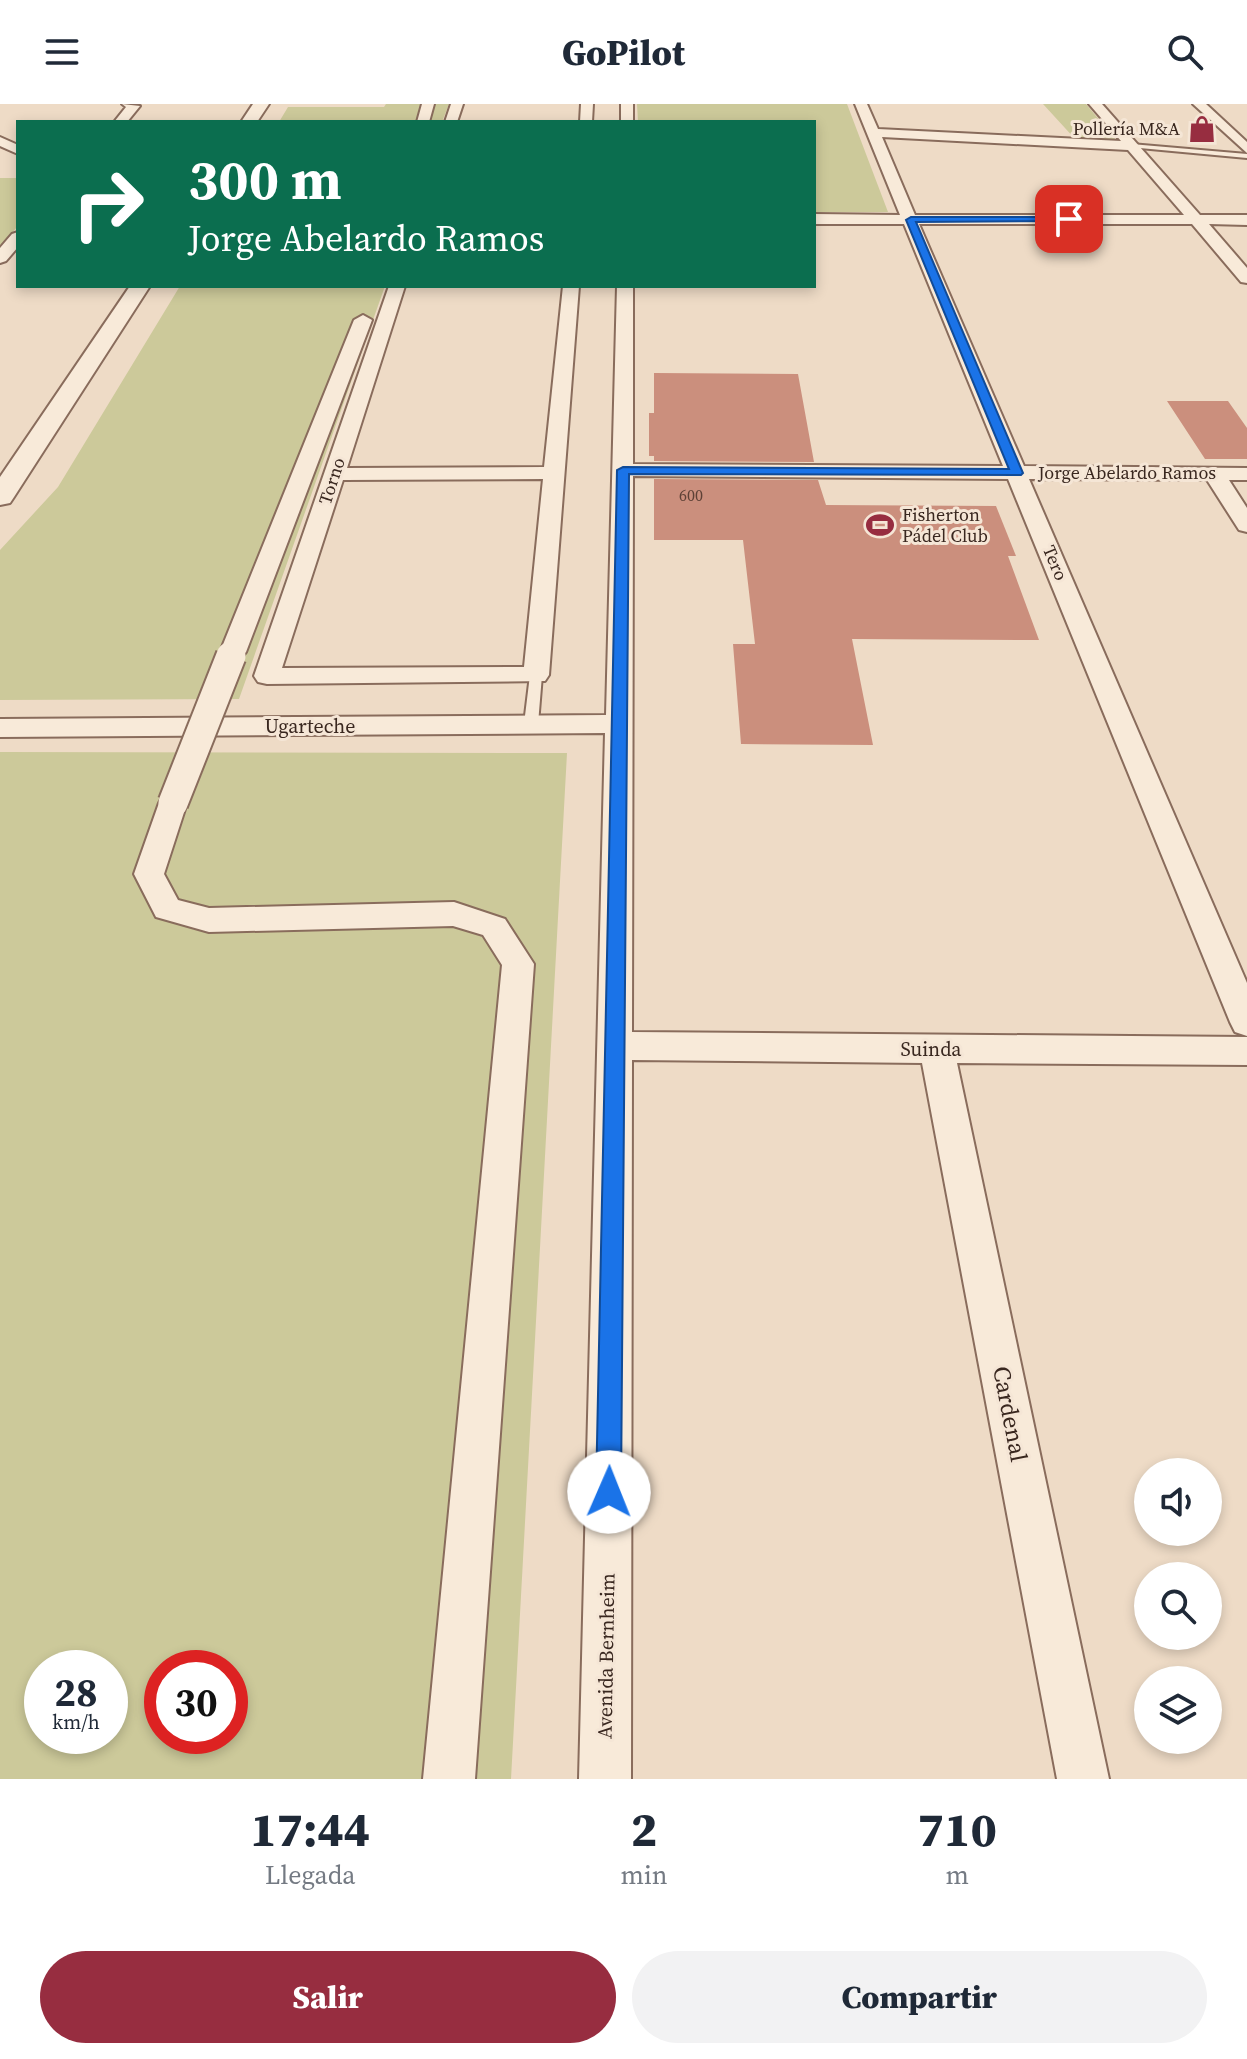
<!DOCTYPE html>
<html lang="es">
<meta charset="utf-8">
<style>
body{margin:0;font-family:"Source Serif 4",serif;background:#f2f2f3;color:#1f2937;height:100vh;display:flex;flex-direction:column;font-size:30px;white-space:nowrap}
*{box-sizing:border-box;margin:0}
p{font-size:26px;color:#747a83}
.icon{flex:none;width:44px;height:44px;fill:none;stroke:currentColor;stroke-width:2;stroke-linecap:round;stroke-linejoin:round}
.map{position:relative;height:1675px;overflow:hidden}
.details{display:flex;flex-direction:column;background:#fff;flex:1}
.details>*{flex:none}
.top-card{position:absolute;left:16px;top:16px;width:800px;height:168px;border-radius:0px;box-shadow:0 4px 12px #0003;background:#0b6e4f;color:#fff;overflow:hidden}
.controls{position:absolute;left:1134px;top:1354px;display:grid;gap:16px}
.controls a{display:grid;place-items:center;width:88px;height:88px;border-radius:50%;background:#fff;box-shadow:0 4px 12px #0003;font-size:40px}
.speed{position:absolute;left:24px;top:1546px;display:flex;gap:16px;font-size:40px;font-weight:700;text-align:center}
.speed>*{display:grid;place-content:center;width:104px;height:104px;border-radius:50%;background:#fff;box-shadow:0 4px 12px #0003;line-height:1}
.speed small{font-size:20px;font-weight:400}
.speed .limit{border:12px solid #d22;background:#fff;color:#111}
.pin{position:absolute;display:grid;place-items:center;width:68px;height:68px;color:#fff;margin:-34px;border-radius:16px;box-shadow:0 4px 12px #0006}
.me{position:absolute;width:88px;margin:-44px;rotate:1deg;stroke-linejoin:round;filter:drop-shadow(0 0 6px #0008)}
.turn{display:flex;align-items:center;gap:28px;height:168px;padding:0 40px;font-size:36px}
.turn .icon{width:104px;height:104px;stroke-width:2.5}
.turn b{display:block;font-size:56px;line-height:68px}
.eta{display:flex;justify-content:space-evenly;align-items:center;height:136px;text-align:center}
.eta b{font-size:48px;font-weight:800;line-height:56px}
.action{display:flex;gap:16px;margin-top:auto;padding:16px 40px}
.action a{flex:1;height:92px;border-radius:48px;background:#972d40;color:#fff;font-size:32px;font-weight:800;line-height:92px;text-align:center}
.action a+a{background:#f2f2f3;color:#1f2937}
header{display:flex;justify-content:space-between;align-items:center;height:104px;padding:0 40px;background:#fff;font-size:36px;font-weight:800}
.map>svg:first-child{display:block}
.green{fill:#ccc99a;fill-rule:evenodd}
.building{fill:#cb8f7d}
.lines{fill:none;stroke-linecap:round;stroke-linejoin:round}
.service-casing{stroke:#896c5c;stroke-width:4}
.minor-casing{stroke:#896c5c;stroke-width:4}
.tertiary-casing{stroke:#896c5c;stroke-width:4}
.service{fill:#f8ead9;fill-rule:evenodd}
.minor{fill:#f8ead9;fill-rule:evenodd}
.tertiary{fill:#f8ead9;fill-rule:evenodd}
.minor-bridge-far1-casing{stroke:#896c5c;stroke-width:26;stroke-linecap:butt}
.minor-bridge-casing{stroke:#896c5c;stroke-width:33;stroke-linecap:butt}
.minor-bridge-far1{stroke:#f8ead9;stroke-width:23}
.minor-bridge{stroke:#f8ead9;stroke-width:29}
.route{fill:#1a73e8;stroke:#114b97;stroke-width:2}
.labels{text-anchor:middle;stroke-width:6;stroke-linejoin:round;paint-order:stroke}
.number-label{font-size:16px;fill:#5e4136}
.far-poi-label{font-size:18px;fill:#39271f;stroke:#f5e6d6;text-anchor:end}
.far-street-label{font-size:18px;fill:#39271f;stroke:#f5e6d6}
.street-label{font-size:20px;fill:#39271f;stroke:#f5e6d6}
.near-street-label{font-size:24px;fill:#39271f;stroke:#f5e6d6}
</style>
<header><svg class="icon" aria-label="menu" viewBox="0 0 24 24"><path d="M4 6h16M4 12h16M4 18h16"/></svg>GoPilot<svg class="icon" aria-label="search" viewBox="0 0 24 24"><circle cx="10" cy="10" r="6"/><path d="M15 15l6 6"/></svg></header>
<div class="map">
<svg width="1247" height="1675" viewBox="0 0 1247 1675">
<rect width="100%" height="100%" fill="#eedbc6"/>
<path class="green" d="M386 0H449L442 18H279L288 3H384Z
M637 0H847L888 108H814V18H638Z
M1043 0H1086L1116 36H1076Z
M0 74H18V122L0 142Z
M180 182H385L239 595 0 596V446L58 383Z
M0 648 567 649 511 1675H0ZM42 1564H110V1632H42ZM162 1564H230V1632H162Z"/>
<path class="building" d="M654 269 798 270 814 358 654 357V352H649V309H654Z
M1167 297H1228L1247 324V355H1205Z
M654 375 818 376 826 401 996 402 1016 452H1008L1039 536 852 535 873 641 741 640 733 540H755L743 436H654Z"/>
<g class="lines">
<g class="service-casing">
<path id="service" d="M1131 40 1247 50V54L1129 43Z
M536 567 542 571 538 620 531 624 524 620 530 571Z"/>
</g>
<g class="minor-casing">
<path id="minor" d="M122 0 140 2 127 18H114L126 3Z
M422 0H434L429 18H417Z
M451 0H463L457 18H445Z
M581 0H593L592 18H580Z
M621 0H633V18H621Z
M855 0H867L878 25 1121 37 1089 0H1102L1200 111H1247V121L1209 120 1247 164V179L1241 178 1192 120H919L1024 362 1247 364V376H1229L1247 404V428L1239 426 1207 376 1029 375 1247 879V932L1235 928 1230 918 1008 375 633 372 632 928 1247 933V961L957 959 1109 1675H1057L922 959 632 956 631 1675H579L605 629 0 633V615L606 611 617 182H633V360L1003 362 904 120H814V110L900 111ZM882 33 1128 46 1184 111H915Z
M1193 0H1206L1247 38V49Z
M0 33 18 41V50L0 42Z
M18 128V143L6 157 0 159V144L12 130Z
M389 182H405L347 364 544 363 563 182H579L549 571 545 577 267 580 258 578 254 572ZM543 375 524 563 282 564 343 376Z
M363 211 372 216 246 548 242 553H224L220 548 354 216Z
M173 689 183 692 187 699 164 770 178 796 209 804 454 798 505 815 534 860 475 1675H423L502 861 483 831 453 822 209 828 156 813 134 770 159 699 163 692Z"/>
</g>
<g class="tertiary-casing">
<path id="tertiary" d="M253 0H269L257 18H241Z
M130 182H150L14 393 10 399 0 401V373Z"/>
</g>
<use href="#service" class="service"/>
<use href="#minor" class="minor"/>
<use href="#tertiary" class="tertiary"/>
<g class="minor-bridge-far1-casing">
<path id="minor-bridge-far1" d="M231 554 233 548"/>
</g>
<g class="minor-bridge-casing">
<path id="minor-bridge" d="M173 699 231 552"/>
</g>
<use href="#minor-bridge-far1" class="minor-bridge-far1"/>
<use href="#minor-bridge" class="minor-bridge"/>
</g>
<path class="route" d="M1069 113 1072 117 916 118 1023 369 1021 371 629 370 621 1388 618 1397 609 1401 600 1397 596 1388 617 366 623 363 1009 365 906 116 911 113Z"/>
<defs>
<g id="shop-bare" transform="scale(2.16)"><path d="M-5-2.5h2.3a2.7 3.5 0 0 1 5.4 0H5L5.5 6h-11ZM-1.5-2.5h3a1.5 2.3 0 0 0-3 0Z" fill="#972d40" stroke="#f5e6d6" stroke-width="2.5" paint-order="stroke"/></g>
<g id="stadium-bare" transform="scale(2.16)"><path d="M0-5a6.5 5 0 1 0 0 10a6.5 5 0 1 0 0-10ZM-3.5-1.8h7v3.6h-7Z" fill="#972d40" stroke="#f5e6d6" stroke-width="2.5" paint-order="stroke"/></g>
</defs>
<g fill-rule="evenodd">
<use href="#shop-bare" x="1202" y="25"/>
<use href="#stadium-bare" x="880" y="421"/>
</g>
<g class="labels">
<g class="number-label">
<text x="691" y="397">600</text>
</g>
<g class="far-poi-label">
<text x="1180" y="31">Pollería M&amp;A</text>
<text x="902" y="417" text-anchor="start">Fisherton<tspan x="902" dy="21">Pádel Club</tspan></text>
</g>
<g class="far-street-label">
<text x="1127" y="375">Jorge Abelardo Ramos</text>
<text transform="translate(332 377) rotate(-72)" y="6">Torno</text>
<text transform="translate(1055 459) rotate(67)" y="6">Tero</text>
</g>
<g class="street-label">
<text x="310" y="629">Ugarteche</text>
<text x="931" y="952">Suinda</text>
<text transform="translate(606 1552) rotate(-89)" y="7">Avenida Bernheim</text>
</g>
<g class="near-street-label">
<text transform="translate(1010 1310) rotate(79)" y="8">Cardenal</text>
</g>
</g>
</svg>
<div class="controls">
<a><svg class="icon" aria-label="sound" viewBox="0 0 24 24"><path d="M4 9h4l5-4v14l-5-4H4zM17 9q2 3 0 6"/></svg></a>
<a><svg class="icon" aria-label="search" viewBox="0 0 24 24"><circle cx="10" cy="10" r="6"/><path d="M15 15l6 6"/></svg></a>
<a><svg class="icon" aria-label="layers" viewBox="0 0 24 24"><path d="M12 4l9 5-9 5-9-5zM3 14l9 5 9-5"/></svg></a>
</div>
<div class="speed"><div>28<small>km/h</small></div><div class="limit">30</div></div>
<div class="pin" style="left:1069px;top:115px;background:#d93025"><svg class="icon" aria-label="arrive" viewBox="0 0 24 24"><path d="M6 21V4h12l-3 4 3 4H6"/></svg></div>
<svg class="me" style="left:609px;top:1388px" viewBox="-20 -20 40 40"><circle r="19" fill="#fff"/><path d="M0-13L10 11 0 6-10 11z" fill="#1a73e8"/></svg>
<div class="top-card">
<div class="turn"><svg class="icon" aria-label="right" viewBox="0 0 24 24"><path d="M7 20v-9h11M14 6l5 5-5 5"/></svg><div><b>300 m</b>Jorge Abelardo Ramos</div></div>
</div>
</div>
<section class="details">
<div class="eta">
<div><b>17:44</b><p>Llegada</p></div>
<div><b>2</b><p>min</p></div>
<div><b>710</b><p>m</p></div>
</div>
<div class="action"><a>Salir</a><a>Compartir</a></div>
</section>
